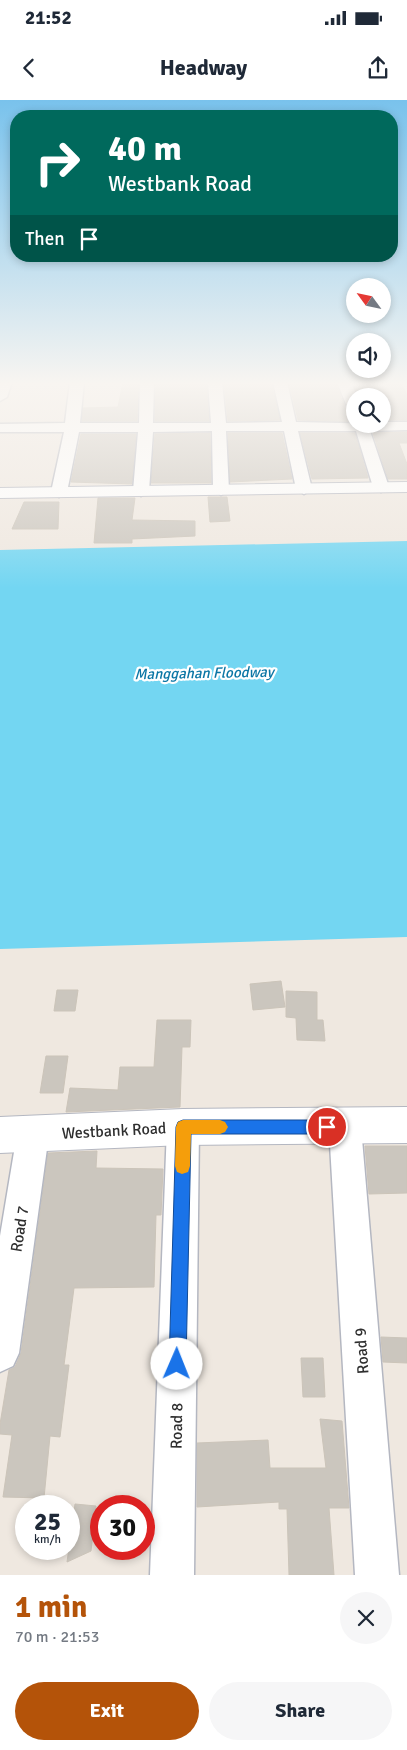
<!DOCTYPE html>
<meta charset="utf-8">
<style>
body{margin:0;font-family:Signika,sans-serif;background:#f6f6f7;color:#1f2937;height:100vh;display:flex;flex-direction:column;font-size:19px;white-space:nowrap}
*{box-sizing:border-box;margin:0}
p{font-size:16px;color:#747a83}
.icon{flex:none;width:28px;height:28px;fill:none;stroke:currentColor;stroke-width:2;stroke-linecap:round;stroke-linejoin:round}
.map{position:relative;height:1475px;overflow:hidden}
.panel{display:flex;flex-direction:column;background:#fff;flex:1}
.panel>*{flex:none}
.hud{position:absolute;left:10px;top:10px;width:388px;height:152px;border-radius:20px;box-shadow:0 2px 8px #0003;background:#00695c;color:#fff;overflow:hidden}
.needle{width:32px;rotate:303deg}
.tools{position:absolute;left:346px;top:178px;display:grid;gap:10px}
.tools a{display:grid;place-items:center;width:45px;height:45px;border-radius:50%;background:#fff;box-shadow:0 2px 8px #0003;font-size:25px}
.speed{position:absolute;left:15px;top:1395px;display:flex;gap:10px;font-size:25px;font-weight:700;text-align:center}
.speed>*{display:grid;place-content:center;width:65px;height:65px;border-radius:50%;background:#fff;box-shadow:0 2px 8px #0003;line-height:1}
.speed small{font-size:12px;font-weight:400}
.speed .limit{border:8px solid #d22;background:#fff;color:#111}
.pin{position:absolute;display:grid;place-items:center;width:42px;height:42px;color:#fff;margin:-21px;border:2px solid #fff;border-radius:50%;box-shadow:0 1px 5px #0007}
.me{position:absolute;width:55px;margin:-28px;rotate:1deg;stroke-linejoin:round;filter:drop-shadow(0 0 4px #0008)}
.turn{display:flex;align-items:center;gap:18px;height:105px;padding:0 15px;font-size:22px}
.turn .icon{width:65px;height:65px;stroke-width:2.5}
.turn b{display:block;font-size:35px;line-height:42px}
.then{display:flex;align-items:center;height:48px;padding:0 15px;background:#0003;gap:10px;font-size:19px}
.round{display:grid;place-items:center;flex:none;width:52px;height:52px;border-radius:26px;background:#f6f6f7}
.head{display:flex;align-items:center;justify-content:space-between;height:85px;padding:0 15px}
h1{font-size:30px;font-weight:700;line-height:38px;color:#b45309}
.cta{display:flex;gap:10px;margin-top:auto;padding:10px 15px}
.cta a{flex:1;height:58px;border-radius:30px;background:#b45309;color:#fff;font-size:20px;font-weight:700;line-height:58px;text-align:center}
.cta a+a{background:#f6f6f7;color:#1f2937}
.status{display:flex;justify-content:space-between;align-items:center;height:35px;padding:0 25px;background:#fff;direction:ltr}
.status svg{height:14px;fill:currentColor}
header{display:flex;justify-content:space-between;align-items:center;height:65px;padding:0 15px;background:#fff;font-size:22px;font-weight:700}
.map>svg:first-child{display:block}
.water{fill:#73d6f2}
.building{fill:#cbc6be;stroke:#cbc4b9}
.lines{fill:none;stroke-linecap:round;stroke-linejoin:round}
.minor-casing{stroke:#b4b7c1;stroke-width:3}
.tertiary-casing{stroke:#b4b7c1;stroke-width:2}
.secondary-casing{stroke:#b4b7c1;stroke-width:2}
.minor{fill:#fff;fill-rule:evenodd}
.tertiary{fill:#fff;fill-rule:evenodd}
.secondary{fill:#fff;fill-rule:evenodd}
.route{fill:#1a73e8;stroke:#114b97}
.slow{fill:#f59e0b}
.labels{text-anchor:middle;stroke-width:4.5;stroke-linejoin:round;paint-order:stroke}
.water-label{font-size:15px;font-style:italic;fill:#0b76a5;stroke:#fff}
.near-street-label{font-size:16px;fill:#2e2e2e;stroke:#fff}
</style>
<div class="status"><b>21:52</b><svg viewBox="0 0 49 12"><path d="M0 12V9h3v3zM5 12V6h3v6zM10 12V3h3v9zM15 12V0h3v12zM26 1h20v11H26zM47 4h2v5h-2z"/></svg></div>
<header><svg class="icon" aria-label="back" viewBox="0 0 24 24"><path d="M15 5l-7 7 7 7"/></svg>Headway<svg class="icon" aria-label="share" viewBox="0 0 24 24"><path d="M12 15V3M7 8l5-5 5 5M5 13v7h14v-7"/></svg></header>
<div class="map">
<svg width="407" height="1475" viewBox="0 0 407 1475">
<rect width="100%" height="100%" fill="#efe8e0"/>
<path class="water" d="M407 441V837L0 849V450Z"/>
<path class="building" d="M123 282H138L137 321H82L83 308 118 307Z
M156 282H206L209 321H155Z
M224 282H271L280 320 228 321Z
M289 282H335L346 310 355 315V322L298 320Z
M353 282H401L407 295V320H382V296H359Z
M407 332V343H399L407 364V379H388L373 333Z
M210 333 211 383H151L155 334Z
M228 333H282L292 379 230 382Z
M300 333H355L368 378 312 379Z
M81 334H136L132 384 71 382Z
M208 397H227L230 421 210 422Z
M98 398H135L132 420 195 421V436L132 439V443H94Z
M24 402H59L58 429H12Z
M281 881 285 907 253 910 250 884Z
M57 890H78L75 911H54Z
M286 891 317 892V920H323L325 941 297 940 296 918 286 917Z
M157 920H191L190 947H182L180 1007 66 1012 70 988 118 990 120 967H154Z
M46 956H68L63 993H40Z
M365 1046H407V1093L369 1094Z
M97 1051 96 1068 163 1069 161 1115H156L154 1187 74 1188 64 1265H69L60 1337 50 1336 44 1398 3 1397 12 1335 0 1334V1324L9 1270 15 1267 21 1253 48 1053Z
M381 1237 407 1238V1263L383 1262Z
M301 1258H323L325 1297H303Z
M320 1319 342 1321 349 1408H329L334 1475H289L287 1409H279V1402L197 1407V1343L268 1340 270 1368H326Z
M75 1404 96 1406 91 1451 67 1462Z"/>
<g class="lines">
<g class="minor-casing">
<path id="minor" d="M0 282H12L7 297 0 301Z
M70 282H84L80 323H139L140 282H154L153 323H211L208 282H222L226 323 282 322 273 282H287L296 322 382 324V322H407V330L370 331 389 387 381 392 373 387 356 331H298L312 389 304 394 296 389 284 331H226L229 390 221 395 213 390 212 331 153 332 149 391 141 396 133 391 138 332H79L67 392 59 397 51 392 64 332H0V324L65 323Z
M337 282H351L357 296 355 313 348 309Z
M183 1011 194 1016 199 1027 194 1475H150L167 1027 172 1016Z
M345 1011 356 1016 361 1027 399 1475H355L329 1027 334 1016Z
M33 1018 45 1022 49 1034 19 1253 13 1266 0 1272V1136L17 1034 21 1022Z"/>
</g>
<g class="tertiary-casing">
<path id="tertiary" d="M407 1007V1043L183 1045 0 1053V1017L183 1009Z"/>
</g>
<g class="secondary-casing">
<path id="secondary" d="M407 382V392L0 398V388Z"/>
</g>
<use href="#minor" class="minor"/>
<use href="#tertiary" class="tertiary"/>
<use href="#secondary" class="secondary"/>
</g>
<linearGradient id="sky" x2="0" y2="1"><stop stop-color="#79c2ec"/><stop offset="0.58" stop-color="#f8f5f1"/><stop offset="1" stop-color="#f8f5f1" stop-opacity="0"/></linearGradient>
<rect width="407" height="488" fill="url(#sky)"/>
<path class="route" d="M183 1020H327L332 1022 334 1027 332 1032 327 1034H191L186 1264 184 1270 177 1272 171 1270 169 1264 176 1027 178 1022Z"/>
<path class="slow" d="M183 1020H220L225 1022 228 1027 225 1032 220 1034H191L190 1066 188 1072 182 1074 177 1072 175 1066 176 1027 178 1022Z"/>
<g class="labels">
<g class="water-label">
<text transform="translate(204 573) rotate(-1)" y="5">Manggahan Floodway</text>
</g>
<g class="near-street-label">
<text transform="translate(114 1030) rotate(-3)" y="6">Westbank Road</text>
<text transform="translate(19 1129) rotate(-81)" y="6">Road 7</text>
<text transform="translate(361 1251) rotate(-94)" y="6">Road 9</text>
<text transform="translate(176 1326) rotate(-89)" y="6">Road 8</text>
</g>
</g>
</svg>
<div class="tools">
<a><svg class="needle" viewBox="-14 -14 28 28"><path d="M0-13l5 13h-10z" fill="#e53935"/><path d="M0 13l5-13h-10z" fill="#747a83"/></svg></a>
<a><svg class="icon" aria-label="sound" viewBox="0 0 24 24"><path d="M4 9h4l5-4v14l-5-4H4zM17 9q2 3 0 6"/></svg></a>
<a><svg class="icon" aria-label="search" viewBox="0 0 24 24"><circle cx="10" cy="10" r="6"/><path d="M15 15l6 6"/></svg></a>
</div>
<div class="speed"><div>25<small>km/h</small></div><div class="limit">30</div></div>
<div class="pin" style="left:327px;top:1027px;background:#d93025"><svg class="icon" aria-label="arrive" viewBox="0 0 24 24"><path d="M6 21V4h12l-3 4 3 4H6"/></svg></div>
<svg class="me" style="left:177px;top:1264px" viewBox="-20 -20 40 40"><circle r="19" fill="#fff"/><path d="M0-13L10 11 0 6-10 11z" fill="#1a73e8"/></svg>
<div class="hud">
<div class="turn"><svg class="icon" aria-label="right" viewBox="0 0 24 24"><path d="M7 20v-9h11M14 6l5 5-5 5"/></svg><div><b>40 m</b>Westbank Road</div></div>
<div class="then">Then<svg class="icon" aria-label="arrive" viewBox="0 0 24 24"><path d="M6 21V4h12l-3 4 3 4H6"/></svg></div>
</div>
</div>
<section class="panel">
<div class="head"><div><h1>1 min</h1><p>70 m · 21:53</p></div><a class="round"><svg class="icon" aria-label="close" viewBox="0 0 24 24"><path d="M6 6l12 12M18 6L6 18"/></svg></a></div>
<div class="cta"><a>Exit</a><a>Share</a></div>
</section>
